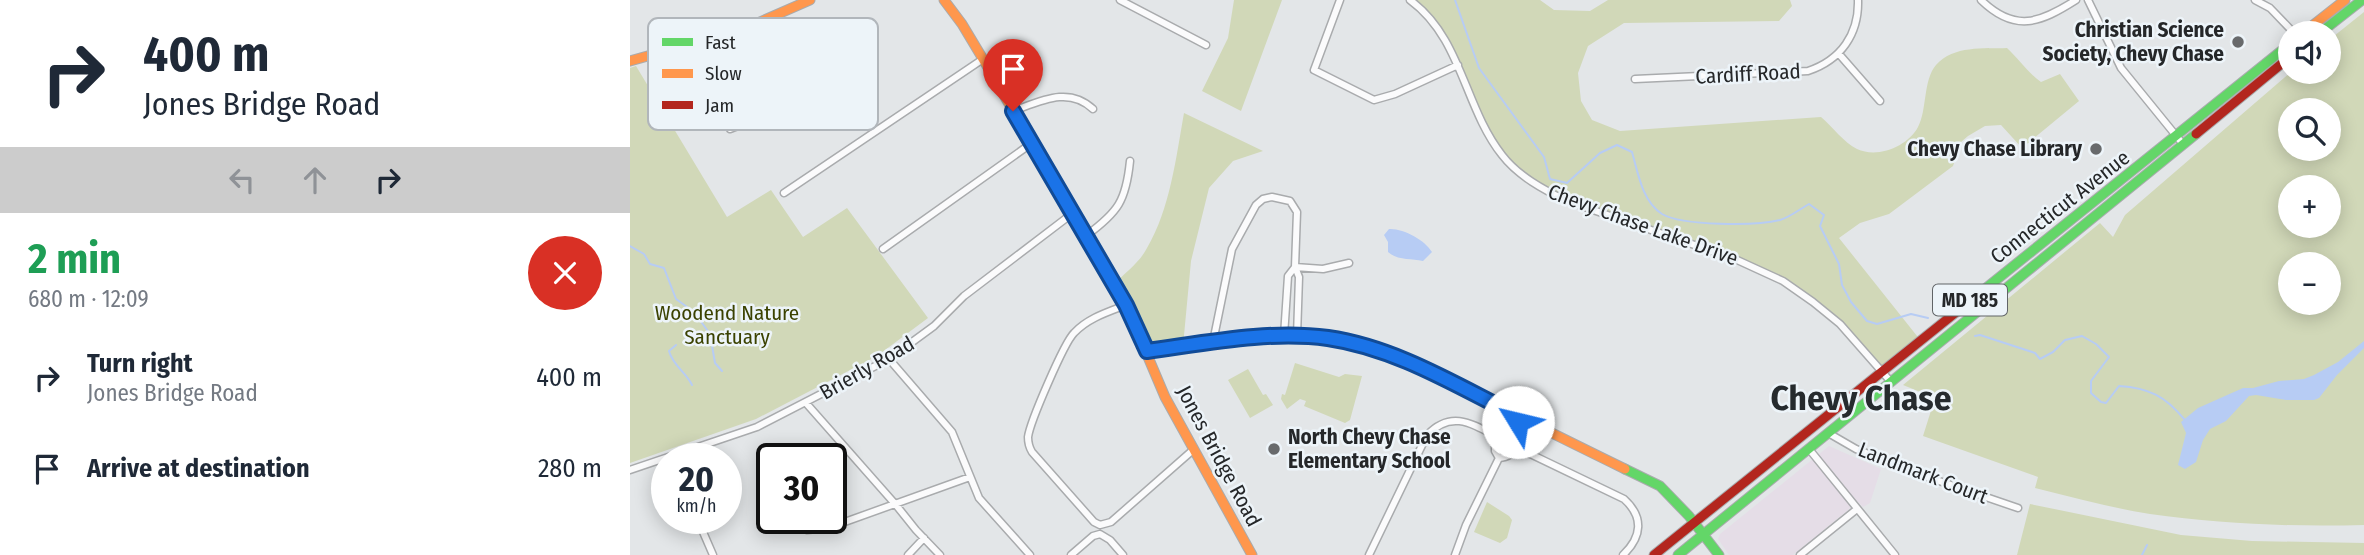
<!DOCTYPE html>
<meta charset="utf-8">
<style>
body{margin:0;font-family:"Fira Sans Condensed",sans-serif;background:#f6f6f7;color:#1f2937;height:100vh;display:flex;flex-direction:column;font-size:26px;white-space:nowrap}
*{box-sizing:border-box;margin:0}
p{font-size:23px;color:#747a83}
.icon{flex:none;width:38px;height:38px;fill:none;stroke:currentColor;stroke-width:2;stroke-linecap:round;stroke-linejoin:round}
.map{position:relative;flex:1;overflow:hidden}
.panel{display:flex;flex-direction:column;background:#fff;width:630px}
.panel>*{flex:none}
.guide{background:#fff;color:#1f2937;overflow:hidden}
.controls{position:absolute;left:1648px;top:21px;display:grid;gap:14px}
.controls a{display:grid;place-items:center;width:63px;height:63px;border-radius:50%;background:#fff;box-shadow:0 4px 18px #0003;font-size:35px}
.speed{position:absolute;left:21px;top:443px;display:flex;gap:14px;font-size:35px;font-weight:700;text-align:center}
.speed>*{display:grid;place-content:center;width:91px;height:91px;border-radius:50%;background:#fff;box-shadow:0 4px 18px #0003;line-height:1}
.speed small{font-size:18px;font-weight:400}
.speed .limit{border:4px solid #111;border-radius:10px;background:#fff;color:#111}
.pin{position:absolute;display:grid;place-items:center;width:60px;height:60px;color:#fff;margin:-72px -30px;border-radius:50% 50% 50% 0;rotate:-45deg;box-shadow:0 0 7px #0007}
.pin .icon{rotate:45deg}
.me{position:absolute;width:77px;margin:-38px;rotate:306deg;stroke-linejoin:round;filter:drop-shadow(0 0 5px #0008)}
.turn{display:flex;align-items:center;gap:24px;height:147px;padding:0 28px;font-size:32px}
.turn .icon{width:91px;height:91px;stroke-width:2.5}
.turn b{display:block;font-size:49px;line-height:60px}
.lanes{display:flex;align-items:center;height:66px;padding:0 28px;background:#0003;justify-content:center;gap:35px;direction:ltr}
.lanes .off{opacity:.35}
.round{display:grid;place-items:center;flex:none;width:74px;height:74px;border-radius:37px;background:#f6f6f7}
.overview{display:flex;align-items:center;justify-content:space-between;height:119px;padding:0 28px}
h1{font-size:42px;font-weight:700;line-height:52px;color:#1e9e55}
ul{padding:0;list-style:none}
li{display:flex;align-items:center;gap:21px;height:91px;padding:0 28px}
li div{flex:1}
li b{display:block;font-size:26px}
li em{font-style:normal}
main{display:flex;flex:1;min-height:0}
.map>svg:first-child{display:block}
.commercial{fill:#e5dde7}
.green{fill:#d1d8b8;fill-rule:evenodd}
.water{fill:#b7ccf4}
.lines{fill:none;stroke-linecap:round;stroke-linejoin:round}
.stream{stroke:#b7ccf4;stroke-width:2}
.street-casing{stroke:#a9abad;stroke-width:9}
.fast-casing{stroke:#a9abad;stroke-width:11}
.slow-casing{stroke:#a9abad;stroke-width:11}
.jam-casing{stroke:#a9abad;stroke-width:11}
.street{stroke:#fbfbfc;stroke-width:6}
.fast{stroke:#63d668;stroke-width:9}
.slow{stroke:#ff974d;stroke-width:9}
.jam{stroke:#b3261e;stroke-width:9}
.route-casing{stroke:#114b97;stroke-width:18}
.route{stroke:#1a73e8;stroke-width:12}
.poi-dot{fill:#686a6c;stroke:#edf4f9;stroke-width:2.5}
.labels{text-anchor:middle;stroke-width:5;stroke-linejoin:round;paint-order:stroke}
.shield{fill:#edf4f9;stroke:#616467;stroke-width:2}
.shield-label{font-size:19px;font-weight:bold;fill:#252729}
.poi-label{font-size:21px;font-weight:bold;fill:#252729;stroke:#edf4f9;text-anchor:end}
.street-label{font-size:21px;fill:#252729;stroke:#edf4f9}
.park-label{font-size:21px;fill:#3b4201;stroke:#edf4f9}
.town-label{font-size:35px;font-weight:bold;fill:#262b2e;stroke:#edf4f9}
.key{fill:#edf4f9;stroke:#b1b6bb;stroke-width:2}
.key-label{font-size:19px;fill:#252729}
</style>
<main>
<section class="panel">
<div class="guide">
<div class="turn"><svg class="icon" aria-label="right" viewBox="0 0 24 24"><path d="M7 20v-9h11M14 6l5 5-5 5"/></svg><div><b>400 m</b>Jones Bridge Road</div></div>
<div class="lanes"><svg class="icon off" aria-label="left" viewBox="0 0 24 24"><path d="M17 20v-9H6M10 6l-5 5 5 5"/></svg><svg class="icon off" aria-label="ahead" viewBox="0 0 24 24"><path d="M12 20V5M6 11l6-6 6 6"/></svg><svg class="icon" aria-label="right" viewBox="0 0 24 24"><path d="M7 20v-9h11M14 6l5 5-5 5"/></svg></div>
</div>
<div class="overview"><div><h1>2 min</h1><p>680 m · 12:09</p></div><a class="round" style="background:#d93025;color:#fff"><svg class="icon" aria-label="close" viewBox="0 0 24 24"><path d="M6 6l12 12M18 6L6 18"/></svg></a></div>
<ul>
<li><svg class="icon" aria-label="right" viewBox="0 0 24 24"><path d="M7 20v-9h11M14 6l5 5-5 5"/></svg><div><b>Turn right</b><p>Jones Bridge Road</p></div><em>400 m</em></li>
<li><svg class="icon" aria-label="arrive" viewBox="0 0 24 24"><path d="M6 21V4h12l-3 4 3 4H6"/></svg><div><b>Arrive at destination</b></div><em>280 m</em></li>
</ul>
</section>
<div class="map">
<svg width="1734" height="555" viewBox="0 0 1734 555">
<rect width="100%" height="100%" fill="#e3e6e8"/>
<path class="commercial" d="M1199 446 1251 469 1240 503 1233 507 1228 502 1163 555H1099L1088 539 1090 534Z"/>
<path class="green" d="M604 0H652L611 111 572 91 598 38Z
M780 0H910L924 10 960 11 978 0H1160L1162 6 1149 21 994 23 958 46 948 73 951 101 962 120 990 131 1191 117C1202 126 1214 143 1227 149 1248 159 1278 146 1288 127 1297 111 1293 80 1306 65 1324 45 1353 49 1377 48 1388 58 1399 74 1411 82L1430 74 1449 101 1392 148 1371 125 1355 126 1338 136 1331 142 1323 166 1259 214 1230 223 1209 238 1291 341 1252 371 1233 348 1183 302 1129 269 917 191 872 156 858 133 821 49Z
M1734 12V525C1663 527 1591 524 1520 514 1481 508 1443 497 1405 488L1408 477 1293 436 1305 398 1273 385 1470 223 1483 237 1495 215 1661 72H1699V40ZM1661 110H1699V149H1661ZM1661 187H1699V226H1661ZM1661 264H1699V303H1661Z
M6 66 97 217 141 190 173 237 217 208 298 318 247 356 126 419 0 463V68Z
M554 113 633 151 603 161 579 188 561 261 553 346 517 351 484 284C495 273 510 262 517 248 540 209 546 158 554 113Z
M665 363 709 377 715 374 732 376 720 420 715 423 674 406 676 401 670 399 657 409 651 399 652 394 655 395Z
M618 369 633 395 636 394 643 405 620 418 598 380Z
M857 502 879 516 882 520 877 538 870 543 844 532Z
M1400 504 1551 535 1622 541 1734 543V555H1387Z"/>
<path class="water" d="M759 229C773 228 795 240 802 252L793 261C781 258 768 261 758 252V242L754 235Z
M1734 341V348L1707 375 1689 398 1684 400H1656L1626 395 1619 396 1596 421 1580 429 1573 440 1566 462 1555 469 1548 465 1556 433 1551 422 1568 408 1613 388H1623L1649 381 1674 379 1684 375 1708 362Z"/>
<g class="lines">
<path class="stream" d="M825 0 849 68 914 157 920 179 937 183 970 153 987 145 1002 152C1008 173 1012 201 1032 214 1053 226 1126 226 1150 220 1160 217 1170 209 1179 204L1194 215 1190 226 1209 264 1212 285 1221 302 1237 321 1247 324 1281 314 1298 318
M0 246 14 254 20 264 34 268 46 299 64 312 80 334 85 363 92 371
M1345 336 1350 335 1405 353 1410 359 1423 352 1435 340 1452 336 1466 344 1479 357 1461 381V393L1471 402 1476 403 1489 386C1519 388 1535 396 1554 419
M46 345 39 351C43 366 56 372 62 385
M1512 555 1517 545"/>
<g class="street-casing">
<path id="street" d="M490 0 576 45
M710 0 684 70 744 100 765 94 828 65
M780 0C832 38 834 107 872 155 888 176 914 190 937 201L1105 259 1153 281 1183 302 1210 324 1261 382
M1351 0C1385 33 1410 23 1446 0
M1458 0 1491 68 1552 143
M1625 0 1640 8 1664 33
M98 36C111 63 119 52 134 68 147 81 148 105 131 117 122 122 110 125 100 129
M1209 54 1250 101
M1005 79 1178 71C1211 60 1229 34 1228 0
M383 111C411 101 439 86 463 109
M154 193 353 59
M457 235C488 212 496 201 500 161
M253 249 402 143
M665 267 693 269 719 263
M496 305C478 312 458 318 444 333 434 343 400 422 398 437 398 443 399 447 402 452L464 522 470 525 481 522 563 450
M654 336 658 276 665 267
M583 342 602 249 626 205 633 199 642 197 660 201 667 212 665 267 669 277 667 336
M259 359 322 432 349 498 400 555
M176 403 266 505 286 530 310 555
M1200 434 1226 449 1283 472 1388 508
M888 448 994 499C1014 517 1012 537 993 555
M1179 449 1265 555
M869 458 865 451V441L881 423 888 422 890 417
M869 458C887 457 895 437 888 422
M0 470 127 427 259 359 304 326 334 296 443 213
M67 518 83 555
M162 525 177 530 198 528 340 477
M278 555 294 538
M441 555 463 536 470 534 480 540 493 555
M739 555 797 435C821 410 841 423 867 437
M825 555 836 525 869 458
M1170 555 1227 509"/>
</g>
<g class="fast-casing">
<path id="fast" d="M1690 33 1732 0
M1325 313 1661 43
M995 469 1030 486 1059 516 1089 555
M1048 555 1566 134"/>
</g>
<g class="slow-casing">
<path id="slow" d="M314 0 332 24 353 59 496 305 535 397 622 555
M1673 33 1715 0
M0 61 114 29 180 0
M517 351C577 343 638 331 698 338 750 345 796 371 842 393 893 419 944 444 995 469"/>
</g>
<g class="jam-casing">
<path id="jam" d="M1566 134 1661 56
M1024 555 1325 313"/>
</g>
<use href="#street" class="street"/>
<use href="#fast" class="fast"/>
<use href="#slow" class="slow"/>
<use href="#jam" class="jam"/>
</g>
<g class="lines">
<g class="route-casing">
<path id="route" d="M383 111 496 305 517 351C576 343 639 330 698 338 767 348 829 387 890 417L888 422"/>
</g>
<use href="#route" class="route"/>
</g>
<g class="poi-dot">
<circle cx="1608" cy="42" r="7"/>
<circle cx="1466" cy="149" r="7"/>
<circle cx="644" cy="449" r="7"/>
</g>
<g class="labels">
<rect class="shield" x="1303" y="284.5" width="74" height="31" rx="5"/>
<g class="shield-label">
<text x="1340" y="307">MD 185</text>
</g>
<g class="poi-label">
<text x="1594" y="37">Christian Science<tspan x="1594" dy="24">Society, Chevy Chase</tspan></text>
<text x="1452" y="156">Chevy Chase Library</text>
<text x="658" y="444" text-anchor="start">North Chevy Chase<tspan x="658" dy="24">Elementary School</tspan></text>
</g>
<g class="street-label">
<text transform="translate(1118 74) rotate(-3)" y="7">Cardiff Road</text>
<text transform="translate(1430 207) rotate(-38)" y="7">Connecticut Avenue</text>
<text transform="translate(1013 225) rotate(20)" y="7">Chevy Chase Lake Drive</text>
<text transform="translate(237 368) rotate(-30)" y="7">Brierly Road</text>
<text transform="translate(589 456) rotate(62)" y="7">Jones Bridge Road</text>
<text transform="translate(1293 473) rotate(21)" y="7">Landmark Court</text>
</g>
<g class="park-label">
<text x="97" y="320">Woodend Nature<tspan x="97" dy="24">Sanctuary</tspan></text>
</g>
<g class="town-label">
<text x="1231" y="410">Chevy Chase</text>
</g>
</g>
<rect x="18" y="18" width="230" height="112" rx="10" class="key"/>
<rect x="32" y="38" width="31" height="8" fill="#63d668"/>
<rect x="32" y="69" width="31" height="9" fill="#ff974d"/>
<rect x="32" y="101" width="31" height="8" fill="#b3261e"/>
<g class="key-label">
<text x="75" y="49">Fast</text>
<text x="75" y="80">Slow</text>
<text x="75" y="112">Jam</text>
</g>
</svg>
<div class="controls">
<a><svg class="icon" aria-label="sound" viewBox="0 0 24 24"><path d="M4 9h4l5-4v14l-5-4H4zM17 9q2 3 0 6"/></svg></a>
<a><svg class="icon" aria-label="search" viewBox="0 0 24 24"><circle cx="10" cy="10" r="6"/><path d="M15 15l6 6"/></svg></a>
<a>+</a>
<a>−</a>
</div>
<div class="speed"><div>20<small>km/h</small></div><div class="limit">30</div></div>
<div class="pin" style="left:383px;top:111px;background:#d93025"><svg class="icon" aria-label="arrive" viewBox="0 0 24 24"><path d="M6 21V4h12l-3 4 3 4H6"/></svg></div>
<svg class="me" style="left:888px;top:422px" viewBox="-20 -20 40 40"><circle r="19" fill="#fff"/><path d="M0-13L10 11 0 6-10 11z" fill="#1a73e8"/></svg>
</div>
</main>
